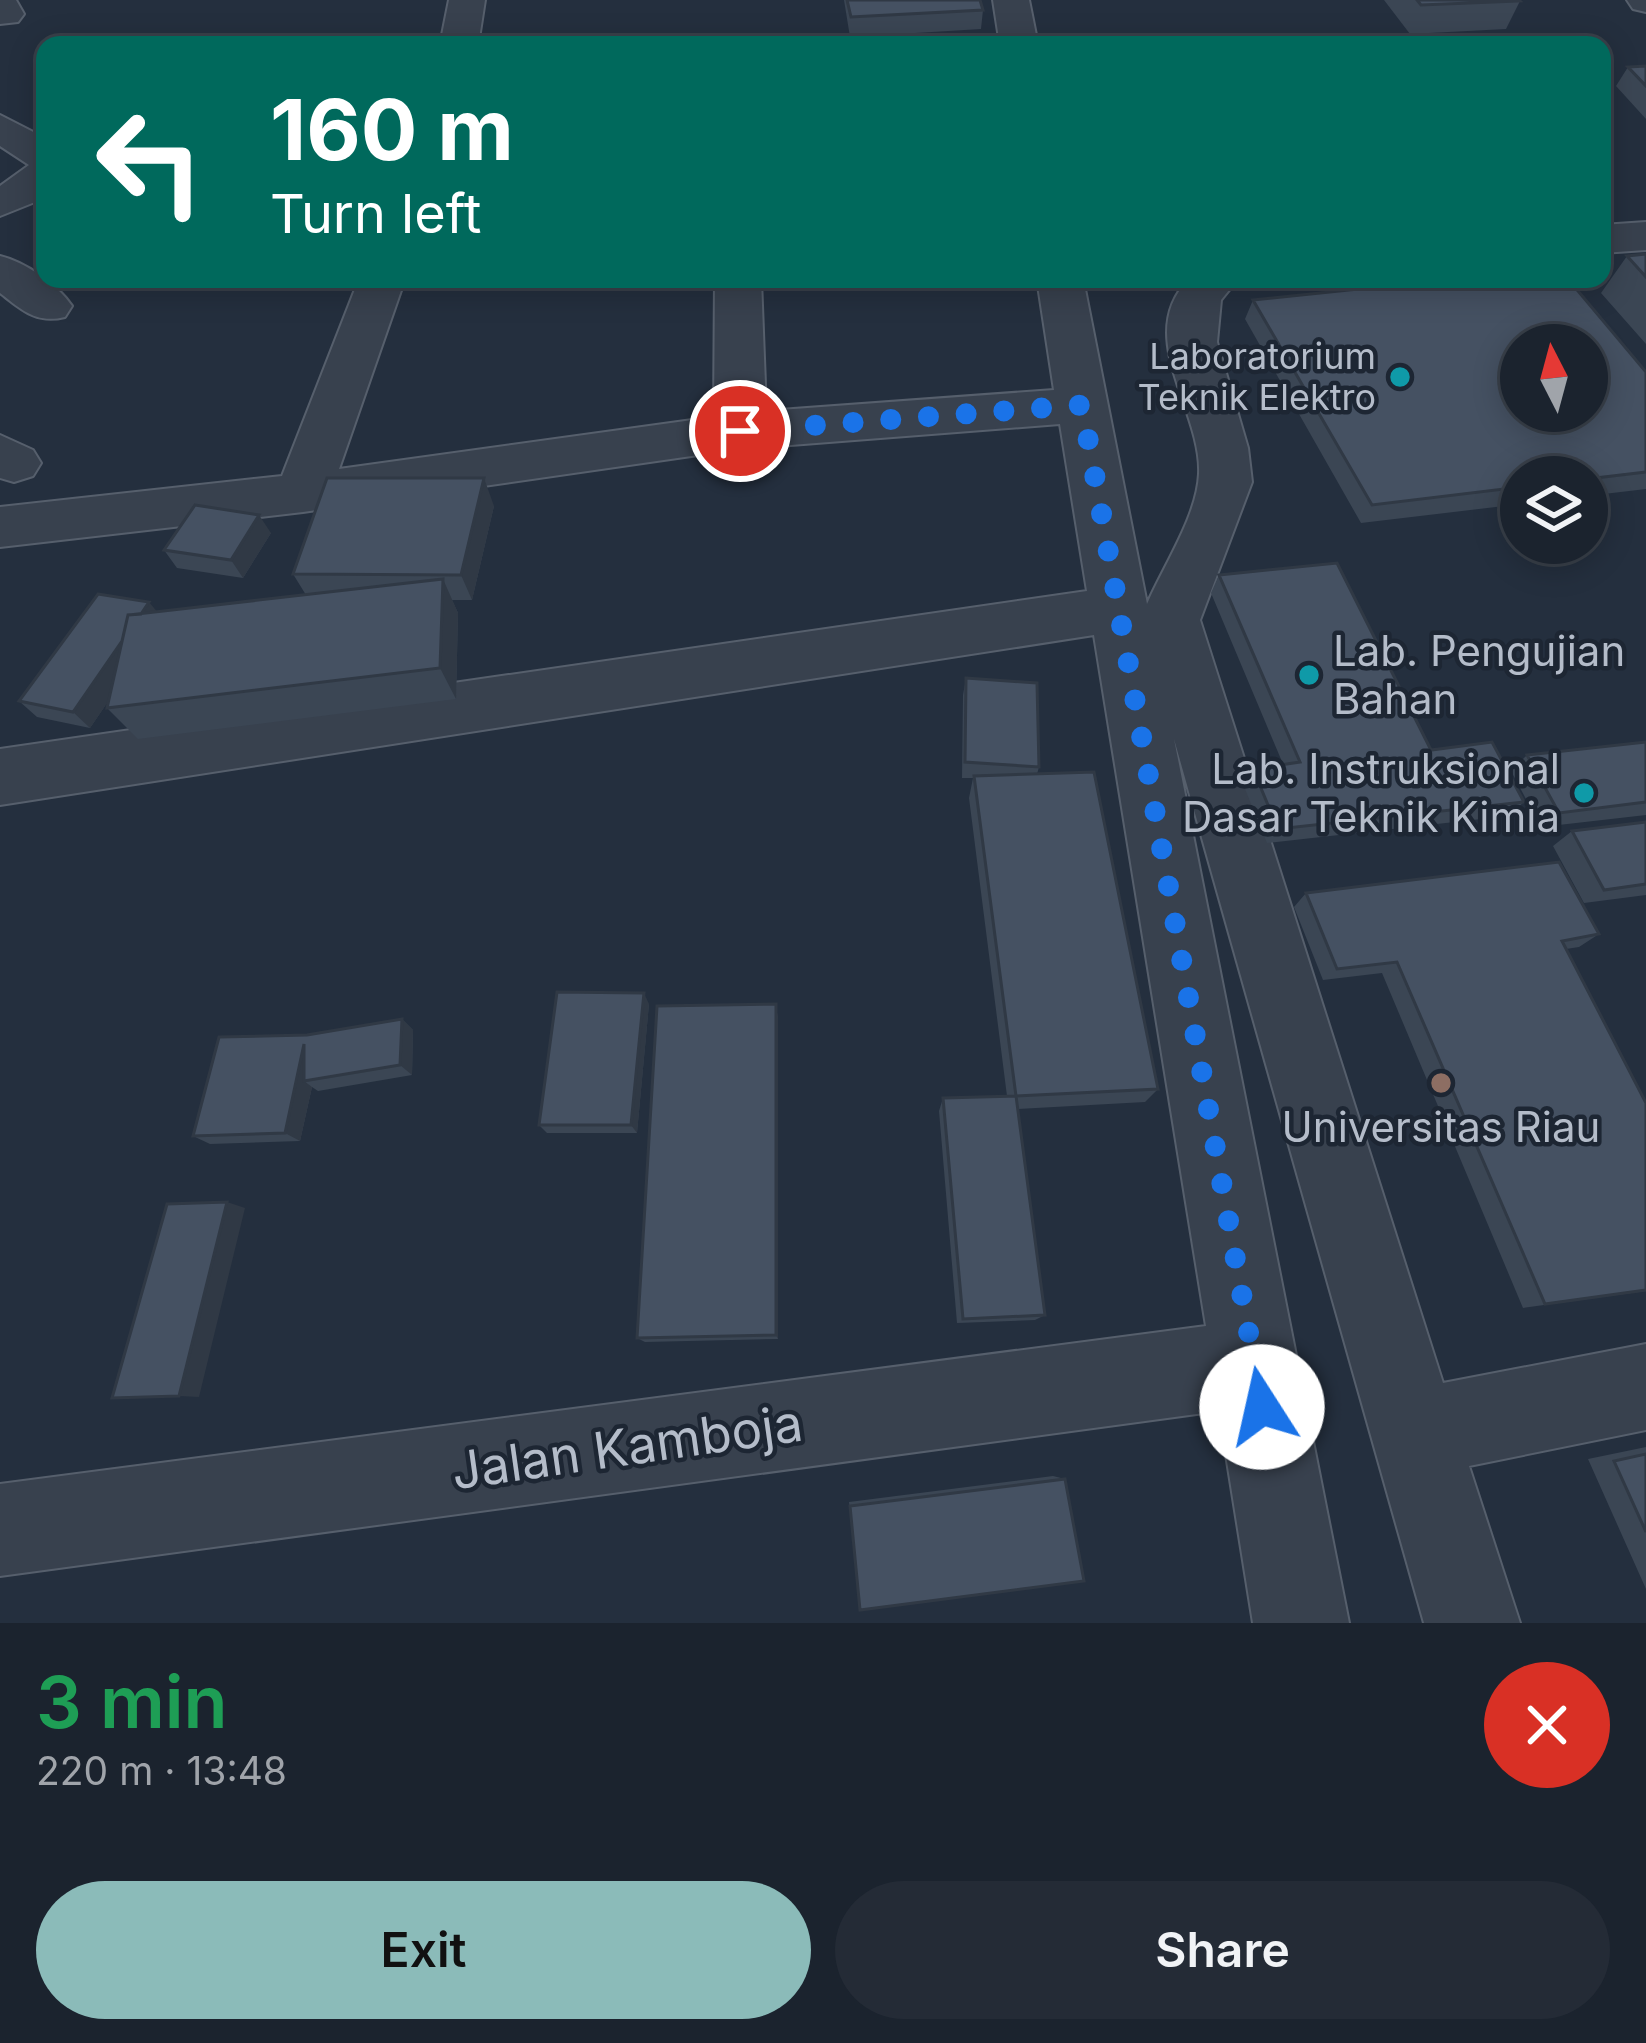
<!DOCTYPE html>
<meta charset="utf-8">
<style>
body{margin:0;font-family:Inter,sans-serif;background:#242b36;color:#f1f3f6;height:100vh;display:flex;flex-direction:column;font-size:45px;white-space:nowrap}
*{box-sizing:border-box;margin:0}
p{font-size:39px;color:#a0a4aa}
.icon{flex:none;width:66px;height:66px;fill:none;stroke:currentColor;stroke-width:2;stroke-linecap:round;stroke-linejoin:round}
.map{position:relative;height:1623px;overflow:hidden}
.sheet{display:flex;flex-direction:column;background:#1b232e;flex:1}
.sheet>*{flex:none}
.hud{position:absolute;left:36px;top:36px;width:1575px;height:252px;border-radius:24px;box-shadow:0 6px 30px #0003,0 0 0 3px #39404a;background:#00695c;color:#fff;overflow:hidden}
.needle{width:78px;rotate:354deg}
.buttons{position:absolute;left:1500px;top:324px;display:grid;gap:24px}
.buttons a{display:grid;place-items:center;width:108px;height:108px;border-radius:50%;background:#1b232e;box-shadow:0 6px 30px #0003,0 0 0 3px #39404a;font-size:60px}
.pin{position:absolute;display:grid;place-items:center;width:102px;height:102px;color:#fff;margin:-51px;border:6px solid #fff;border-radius:50%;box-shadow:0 3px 12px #0007}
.me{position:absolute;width:132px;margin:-66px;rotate:350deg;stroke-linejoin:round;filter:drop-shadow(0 0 9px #0008)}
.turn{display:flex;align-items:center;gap:42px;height:252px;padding:0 36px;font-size:54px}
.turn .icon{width:156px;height:156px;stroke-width:2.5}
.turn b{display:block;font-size:84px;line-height:102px}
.round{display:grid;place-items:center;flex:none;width:126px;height:126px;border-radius:63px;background:#242b36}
.headline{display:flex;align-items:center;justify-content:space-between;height:204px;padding:0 36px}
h1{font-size:72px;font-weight:600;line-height:90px;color:#1e9e55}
.cta{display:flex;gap:24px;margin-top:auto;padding:24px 36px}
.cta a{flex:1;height:138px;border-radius:72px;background:#8bbbb9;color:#111;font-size:48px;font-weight:600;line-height:138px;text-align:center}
.cta a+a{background:#242b36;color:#f1f3f6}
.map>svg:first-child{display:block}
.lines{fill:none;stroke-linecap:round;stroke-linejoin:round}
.minor-casing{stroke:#565f6c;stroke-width:4}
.minor{fill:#38414e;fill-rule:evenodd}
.wall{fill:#3b4654}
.shaded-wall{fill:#303945}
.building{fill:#455162;stroke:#303945;stroke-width:3;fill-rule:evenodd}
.route{stroke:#1a73e8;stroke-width:21;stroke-dasharray:0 37.8}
.culture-dot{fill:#0f9aa8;stroke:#1d2633;stroke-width:4.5}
.education-dot{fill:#8d6e63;stroke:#1d2633;stroke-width:4.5}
.labels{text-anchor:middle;stroke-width:9;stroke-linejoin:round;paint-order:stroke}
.far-poi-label{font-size:36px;fill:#b4bcc9;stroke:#1d2633;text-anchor:end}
.poi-label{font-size:42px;fill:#b4bcc9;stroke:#1d2633;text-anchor:start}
.near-street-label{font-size:51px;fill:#b4bcc9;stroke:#1d2633}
</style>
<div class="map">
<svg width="1646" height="1623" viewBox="0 0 1646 1623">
<rect width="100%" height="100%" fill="#242f3e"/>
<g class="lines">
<g class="minor-casing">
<path id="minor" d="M0 0H16L24 14 18 22 0 24Z
M449 0H485L478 45H440Z
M993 0H1029L1038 45H1000Z
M1627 0H1646V12L1633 9Z
M0 115 45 138V198L0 216V186L29 165 0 146Z
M1646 222V250L1602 253V225Z
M0 256C25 262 57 284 72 306L65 317C36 324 22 310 0 293Z
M359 279H405L339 469 714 417 715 279H761L766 411 1054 390 1037 279H1083L1147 604C1164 565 1197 516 1199 474 1202 410 1133 336 1189 279H1238L1221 300 1217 342 1248 448 1252 482 1200 620 1443 1383 1646 1344V1430L1469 1466 1520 1623H1424L1174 739 1349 1623H1253L1219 1411 0 1576V1484L1206 1326 1094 635 0 805V749L1087 591 1060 424 740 449 303 512 0 547V507L282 476Z
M0 435 33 450 41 463 33 476 14 482 0 478Z"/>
</g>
<use href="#minor" class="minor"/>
</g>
<path class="wall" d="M844 0H980L983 10 981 29 850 37Z
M1384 0H1519L1520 1 1506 29 1410 34Z
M1646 66V119L1616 86 1628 67Z
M1646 254V344L1601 293 1627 256Z
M1253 300 1646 372V489L1587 496V477H1521V504L1361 523 1245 319Z
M494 506 472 600H452L458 613 456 699 138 739 107 708 109 700 90 728 37 717 19 701 157 612 306 595 293 574Z
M271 533 243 578 177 568 164 550Z
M1219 575 1431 750 1524 802 1508 816 1267 843 1243 784 1253 769 1283 764 1211 593Z
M966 678 1039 767 1037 774 1158 1089 1145 1102 1018 1109 1045 1315 1035 1320 957 1323 939 1111 943 1098 1007 1096 969 798 973 778H962L963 695Z
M1646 742V815L1541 827 1511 771 1527 755Z
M1646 822V895L1584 903 1553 846 1572 831Z
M1306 893 1599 934 1579 947 1566 949 1646 1291 1523 1308 1382 973 1323 980 1294 907Z
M649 1004 637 1133H547L539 1125Z
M776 1004 778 1020V1339L645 1342 637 1338Z
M402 1019 413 1030 412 1075 318 1091 312 1087 300 1141 210 1144 193 1136 307 1035Z
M1646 1447V1589L1588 1459Z
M1053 1476 1065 1479 860 1610 849 1502Z"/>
<path class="shaded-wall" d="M484 478 494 506 472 600 461 575Z
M259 515 271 533 243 578 231 560Z
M443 579 458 613 456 699 440 668Z
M149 602 164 620 90 728 73 712Z
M644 993 649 1004 637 1133 631 1125Z
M776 1004 778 1020V1339L776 1335Z
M402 1019 413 1030 412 1075 400 1065Z
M304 1044V1081L312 1087 300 1141 285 1133Z
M227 1202 245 1208 199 1397 179 1396Z"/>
<path class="building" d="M847 0H980L983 10 851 17Z
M1417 0H1519L1520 1 1421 5Z
M1646 66V86L1628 67Z
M1646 254V277L1627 256Z
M1454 279H1568L1646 372V472L1587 479V477H1521V487L1372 505 1253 300ZM1521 345H1587V411H1521Z
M327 478H484L461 575 293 574Z
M195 505 259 515 231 560 164 550Z
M1337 563 1431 750 1492 742 1524 802 1278 829 1253 769 1300 762 1219 575Z
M443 579 440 668 107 708 128 615Z
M98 594 149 602 141 614 128 615 122 641 73 712 19 701Z
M966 678 1037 683 1039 767 965 762Z
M1646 742V802L1559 813 1527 755Z
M1094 772 1158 1089 1016 1096 1045 1315 963 1319 943 1098 1016 1096 974 776Z
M1646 822V884L1604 890 1572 831Z
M1559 862 1599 934 1562 941 1646 1103V1290L1545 1304 1397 962 1337 969 1306 893Z
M557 992 644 993 631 1125H539Z
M776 1004V1335L637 1338 657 1006Z
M402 1019 400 1065 304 1081V1044L285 1133 193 1136 219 1037 307 1035Z
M227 1202 179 1396 112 1398 167 1204Z
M1646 1454V1532L1614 1461Z
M1065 1479 1084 1581 860 1610 850 1506Z"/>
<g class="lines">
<path class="route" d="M740 431 1082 405 1262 1407"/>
</g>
<g class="culture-dot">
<circle cx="1400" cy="377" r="12"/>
<circle cx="1309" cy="675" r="12"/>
<circle cx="1584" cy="793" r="12"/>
</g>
<circle class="education-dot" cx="1441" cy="1083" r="12"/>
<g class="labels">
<g class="far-poi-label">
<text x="1376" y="369">Laboratorium<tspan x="1376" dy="41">Teknik Elektro</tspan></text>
</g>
<g class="poi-label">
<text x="1333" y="666">Lab. Pengujian<tspan x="1333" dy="48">Bahan</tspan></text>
<text x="1560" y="784" text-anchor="end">Lab. Instruksional<tspan x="1560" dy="48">Dasar Teknik Kimia</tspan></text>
<text x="1441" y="1142" text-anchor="middle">Universitas Riau</text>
</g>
<g class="near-street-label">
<text transform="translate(627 1447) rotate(-8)" y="18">Jalan Kamboja</text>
</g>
</g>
</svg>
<div class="buttons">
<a><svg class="needle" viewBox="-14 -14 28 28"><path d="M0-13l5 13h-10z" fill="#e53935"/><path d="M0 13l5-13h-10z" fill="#a0a4aa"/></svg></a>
<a><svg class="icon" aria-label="layers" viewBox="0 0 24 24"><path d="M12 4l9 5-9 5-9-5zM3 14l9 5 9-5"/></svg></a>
</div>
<div class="pin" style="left:740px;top:431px;background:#d93025"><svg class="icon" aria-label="arrive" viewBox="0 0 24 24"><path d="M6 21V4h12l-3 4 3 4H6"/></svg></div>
<svg class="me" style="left:1262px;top:1407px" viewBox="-20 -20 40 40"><circle r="19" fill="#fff"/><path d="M0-13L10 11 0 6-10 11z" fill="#1a73e8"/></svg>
<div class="hud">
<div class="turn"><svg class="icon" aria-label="left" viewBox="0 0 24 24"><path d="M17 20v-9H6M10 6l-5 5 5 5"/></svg><div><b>160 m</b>Turn left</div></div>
</div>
</div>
<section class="sheet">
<div class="headline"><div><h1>3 min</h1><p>220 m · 13:48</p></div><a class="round" style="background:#d93025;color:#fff"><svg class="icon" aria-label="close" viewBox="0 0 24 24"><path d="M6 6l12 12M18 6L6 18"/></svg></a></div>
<div class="cta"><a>Exit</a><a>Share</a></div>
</section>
